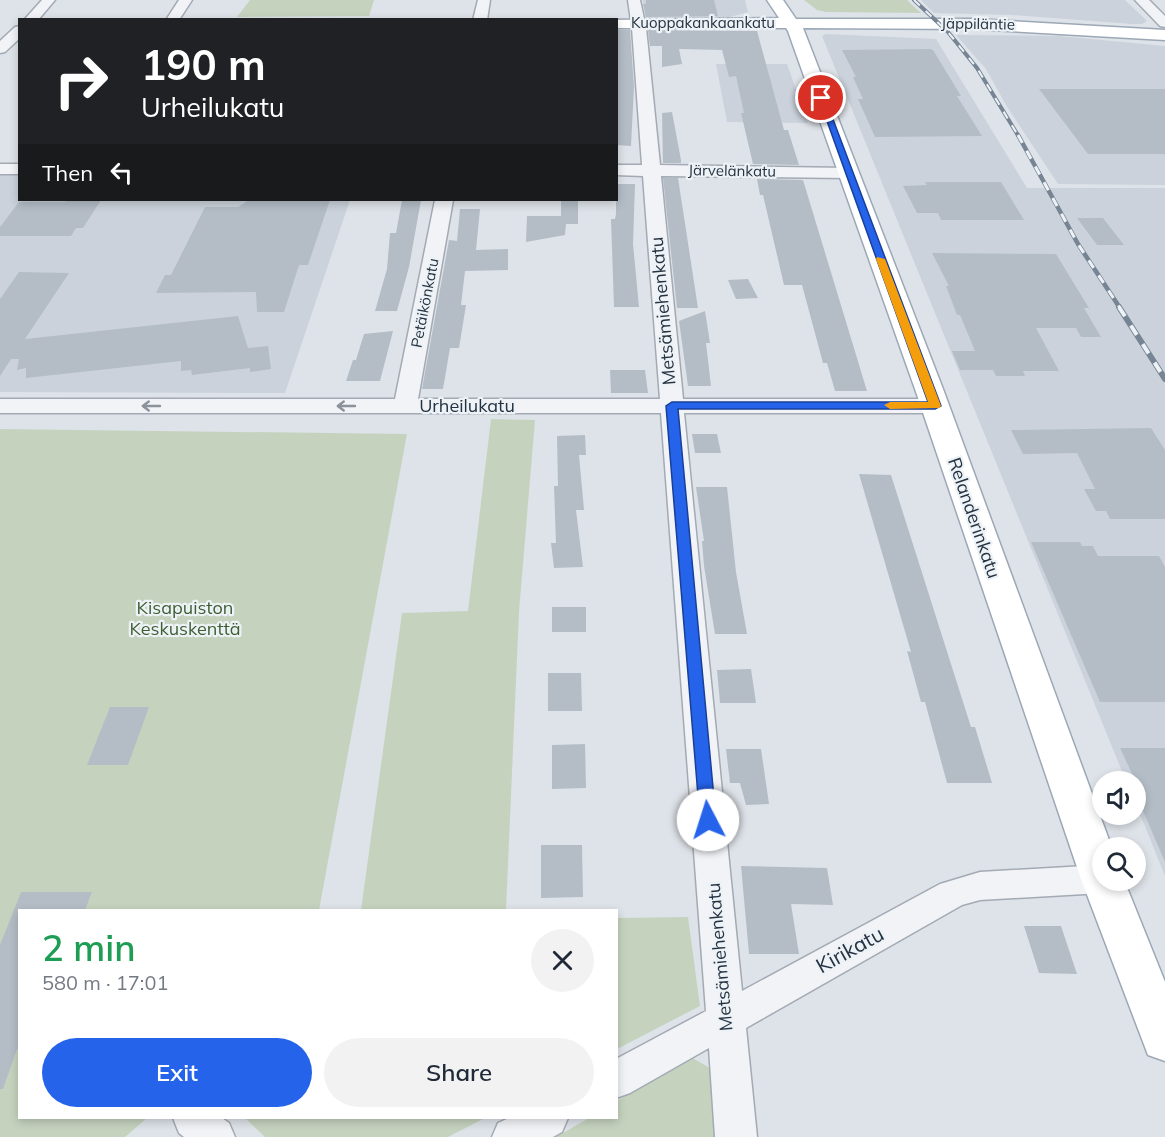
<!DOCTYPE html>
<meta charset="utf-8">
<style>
body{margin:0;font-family:Mulish,sans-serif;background:#f2f2f3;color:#1f2937;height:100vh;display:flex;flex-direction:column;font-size:22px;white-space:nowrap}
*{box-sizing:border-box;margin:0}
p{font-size:20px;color:#747a83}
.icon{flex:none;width:33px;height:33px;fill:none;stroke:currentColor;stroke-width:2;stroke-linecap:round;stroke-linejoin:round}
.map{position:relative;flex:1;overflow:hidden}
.drawer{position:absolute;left:18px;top:909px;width:600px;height:210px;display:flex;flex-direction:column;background:#fff;border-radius:0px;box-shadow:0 3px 9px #0003}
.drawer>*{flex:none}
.guide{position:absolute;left:18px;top:18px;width:600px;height:183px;border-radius:0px;box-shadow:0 3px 9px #0003;background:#202124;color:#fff;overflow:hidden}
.controls{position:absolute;left:1092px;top:771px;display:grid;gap:12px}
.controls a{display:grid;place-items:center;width:54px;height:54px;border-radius:50%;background:#fff;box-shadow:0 3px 9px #0003;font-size:30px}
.pin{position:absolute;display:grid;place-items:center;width:51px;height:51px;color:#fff;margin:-26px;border:3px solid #fff;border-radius:50%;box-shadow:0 2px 6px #0007}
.me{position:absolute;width:66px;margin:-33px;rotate:355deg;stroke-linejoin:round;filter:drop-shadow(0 0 4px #0008)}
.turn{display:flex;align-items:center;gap:21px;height:126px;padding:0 24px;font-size:27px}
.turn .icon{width:78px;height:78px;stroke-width:2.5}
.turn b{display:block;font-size:42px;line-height:51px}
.then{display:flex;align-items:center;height:57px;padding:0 24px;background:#0003;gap:12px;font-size:22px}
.round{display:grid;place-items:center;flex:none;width:63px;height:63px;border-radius:32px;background:#f2f2f3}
.summary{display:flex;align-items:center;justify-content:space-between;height:102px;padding:0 24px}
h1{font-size:36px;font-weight:600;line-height:45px;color:#1e9e55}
.cta{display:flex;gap:12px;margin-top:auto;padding:12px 24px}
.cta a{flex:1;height:69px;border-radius:36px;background:#2563eb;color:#fff;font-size:24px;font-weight:600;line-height:69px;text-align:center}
.cta a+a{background:#f2f2f3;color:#1f2937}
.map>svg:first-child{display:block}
.built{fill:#cbd2db}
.green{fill:#c5d3be}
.building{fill:#b4bdc6}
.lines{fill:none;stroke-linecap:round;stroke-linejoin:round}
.minor-casing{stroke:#a3aab3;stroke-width:3}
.major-casing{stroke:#9ca8b6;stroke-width:3}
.minor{fill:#f1f3f7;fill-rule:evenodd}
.major{fill:#fff;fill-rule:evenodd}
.rail-far2-casing{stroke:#768494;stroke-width:4}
.rail-far1-casing{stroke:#768494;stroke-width:4.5}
.rail-casing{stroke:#768494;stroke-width:6}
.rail-far2{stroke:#edf2f6;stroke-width:2;stroke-dasharray:8;stroke-linecap:butt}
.rail-far1{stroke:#edf2f6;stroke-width:3;stroke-dasharray:9;stroke-linecap:butt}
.rail{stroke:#edf2f6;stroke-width:4;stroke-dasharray:11;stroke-linecap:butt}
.oneway{stroke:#8b929c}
.route{fill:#2563eb;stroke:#184099;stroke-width:1.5}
.slow{fill:#f59e0b}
.labels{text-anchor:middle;stroke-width:4.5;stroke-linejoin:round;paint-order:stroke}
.far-street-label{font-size:15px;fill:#253241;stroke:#edf2f6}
.street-label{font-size:18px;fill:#253241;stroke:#edf2f6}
.park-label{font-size:18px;fill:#3e5e31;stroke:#edf2f6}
.near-street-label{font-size:21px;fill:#253241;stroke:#edf2f6}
</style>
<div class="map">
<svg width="1165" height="1137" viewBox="0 0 1165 1137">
<rect width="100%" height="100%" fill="#dee3e9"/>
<path class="built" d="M643 0H745L748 12 730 17 645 18Z
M921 0H1125L1147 21 1142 24H1132L1011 15 934 13Z
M826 34 936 39 1027 188H1165V876L1136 804V782L1126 781 822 36Z
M956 35 1059 36 1165 46V185L1058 184 1006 105 986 69Z
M716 64H787L808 123 727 122Z
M0 173H19L20 200H350L285 393 0 392Z"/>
<path class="green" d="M250 0H374L369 16 237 17Z
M804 0H907L921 13 826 12 817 10Z
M491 419 535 420 519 612 506 910H361L402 613 468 611Z
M0 429 407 434 319 910H20V1118H147L125 1137H0Z
M688 917 700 1006 617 1049V918Z
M691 1057 720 1074 724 1137H556L589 1118H616L617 1101Z
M245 1118H485L448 1137H265Z"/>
<path class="building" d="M646 0H714L718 16 646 17 643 4H646Z
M616 30H630L634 87 631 146 616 145Z
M648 30 757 31 784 130H788L799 165 753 164 741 113H744L736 76 729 77 722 50 679 49 682 64 662 67V46H650Z
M930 49 933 50 961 96H957L982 136 875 137 858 99H863L853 77H856L842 50Z
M1039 89H1165V154H1088Z
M672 112 681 160V163H663L662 113Z
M663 178H678L698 308H677Z
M757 179 803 180 867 391H835L827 363H823L802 285H784L763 195H760Z
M925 182H1001L1024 220H941L938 213H917L903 186 927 185Z
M616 184H635L633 244 639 307H614L611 219H615L616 214Z
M67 200H101L83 228H76L71 236H0V227L19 202H65Z
M249 200H330L308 265H299L284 312H257L256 292 156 293 165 275H171L205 207H238Z
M402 200H421L409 267 397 311H375L387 269 390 233H396Z
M561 200H578V224H566L565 235 526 242 527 216H561Z
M460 209H480L476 250 508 249V270L465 271 461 305H466L459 348H450L443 389H422L449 240 457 241Z
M1077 218H1103L1124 245H1097Z
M932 253 1056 254 1089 308H1084L1101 337H1081L1076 328H1036L1059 371H1023L1025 376H996L993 370H960L952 351H975L960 315H957L946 286H949Z
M19 272 69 273 25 339 238 316 248 348 268 346 271 369 250 372V368L192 375 191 370 181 371V361L26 378V368L17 370 19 359H11L0 376V299Z
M748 279 758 298 736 299 728 280Z
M705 311 710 343H706L711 386H688L679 321Z
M393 331 380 381H346L353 360H356L364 334Z
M610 370H645L648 393H611Z
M1151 428 1165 450V519H1110L1106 511H1096L1084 489H1095L1077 453 1023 454 1011 430Z
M692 434H717L721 453H695Z
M585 435 586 455H579L584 510H576L583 567 554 568 551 543H556L554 486H558L557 436Z
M859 474 891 475 971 727H975L992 783H947L925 702H921L907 651 911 652Z
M696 487H727L736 572 747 634H715L704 566 702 541H704Z
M1031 542H1080L1082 546H1093L1098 556H1159L1165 567V702H1100Z
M552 607H586V632H552Z
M751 669 756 703H720L717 670Z
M548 673H581L582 711H548Z
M110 707H149L128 765H87Z
M585 744 586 788 552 789V745Z
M1120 748H1165V862L1137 797H1141L1136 782Z
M726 749H761L769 804 746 805 740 783H730Z
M541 845H582L583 897 541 898Z
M741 866 827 868 833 905 791 904 799 954H749Z
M21 892H92L85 910H20V1049H17L3 1089H0V945Z
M1024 926H1061L1077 974 1039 973Z"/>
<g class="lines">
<g class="minor-casing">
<path id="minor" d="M42 0H55L38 20H24Z
M179 0H192L179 20H166Z
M478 0H490L487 20H473Z
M628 0H640L646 28 660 165 848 168 854 169 857 173 854 177 848 178 661 176 683 399H935L943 401 946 406 943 411 935 413H684L742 991 940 884 980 872 1102 865V880H1119L1114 889 1102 893 980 900 962 905 746 1028 757 1137H715L709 1048 630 1093 616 1098V1059L706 1011 661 413H0V399H395L435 200H453L418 399H660L643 176 616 175V165H642L632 28Z
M1135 0H1149L1165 16V27L1160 26Z
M20 26V38L5 52 0 53V41L15 27Z
M0 164H20V174H0Z
M173 1118H222L229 1123 235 1137H184L179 1133Z
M509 1118H568L562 1132 553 1137H492L498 1123Z"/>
</g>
<g class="major-casing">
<path id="major" d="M767 0H783L796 19H974L1165 30V40L974 29 803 28 943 389 1112 848H1102V880H1124L1165 982V1061L1148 1055 1081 879 915 389 788 31 786 28H616V20H610L779 18Z"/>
</g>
<use href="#minor" class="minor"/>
<use href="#major" class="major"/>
<g class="rail-far2-casing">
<path id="rail-far2" d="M914 0 948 32 977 68 1019 137"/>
</g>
<g class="rail-far1-casing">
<path id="rail-far1" d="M1018 135 1078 244 1120 308"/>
</g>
<g class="rail-casing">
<path id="rail" d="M1119 307 1165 379"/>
</g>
<use href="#rail-far2" class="rail-far2"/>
<use href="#rail-far1" class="rail-far1"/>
<use href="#rail" class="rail"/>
</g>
<defs><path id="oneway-shaft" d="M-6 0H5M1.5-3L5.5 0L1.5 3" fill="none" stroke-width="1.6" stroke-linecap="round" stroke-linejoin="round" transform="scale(1.5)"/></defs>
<g class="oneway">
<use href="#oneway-shaft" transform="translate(151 406) rotate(180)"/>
<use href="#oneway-shaft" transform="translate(346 406) rotate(180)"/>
</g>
<path class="route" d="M818 96 825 98 941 406 935 409H678L716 820 714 825 708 827 702 825 700 820 666 406 672 402H928Z"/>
<path class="slow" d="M877 257 885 259 941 406 939 408 890 409 884 405 890 402H928L876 259Z"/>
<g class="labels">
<g class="far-street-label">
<text x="703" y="28">Kuoppakankaankatu</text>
<text transform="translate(978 24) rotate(1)" y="5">Jäppiläntie</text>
<text transform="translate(732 171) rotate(1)" y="5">Järvelänkatu</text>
<text transform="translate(425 303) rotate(-79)" y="5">Petäikönkatu</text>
</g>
<g class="street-label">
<text transform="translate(663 311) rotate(-95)" y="6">Metsämiehenkatu</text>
<text x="467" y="412">Urheilukatu</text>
<text transform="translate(974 518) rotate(71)" y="6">Relanderinkatu</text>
<text transform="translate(720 957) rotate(-95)" y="6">Metsämiehenkatu</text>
</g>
<g class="park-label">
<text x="185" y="614">Kisapuiston<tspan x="185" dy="21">Keskuskenttä</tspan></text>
</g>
<g class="near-street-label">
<text transform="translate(850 950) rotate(-29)" y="7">Kirikatu</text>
</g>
</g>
</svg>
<div class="controls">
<a><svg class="icon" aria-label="sound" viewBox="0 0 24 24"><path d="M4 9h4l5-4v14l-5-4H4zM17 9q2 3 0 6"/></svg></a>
<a><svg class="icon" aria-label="search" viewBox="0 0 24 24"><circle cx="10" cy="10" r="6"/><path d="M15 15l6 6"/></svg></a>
</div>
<div class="pin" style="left:821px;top:98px;background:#d93025"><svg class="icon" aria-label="arrive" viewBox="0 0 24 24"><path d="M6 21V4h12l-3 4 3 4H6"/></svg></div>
<svg class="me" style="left:708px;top:820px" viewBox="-20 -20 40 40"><circle r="19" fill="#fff"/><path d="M0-13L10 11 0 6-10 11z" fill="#2563eb"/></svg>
<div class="guide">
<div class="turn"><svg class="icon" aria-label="right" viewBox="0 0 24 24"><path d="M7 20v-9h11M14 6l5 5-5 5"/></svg><div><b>190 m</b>Urheilukatu</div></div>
<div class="then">Then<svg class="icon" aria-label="left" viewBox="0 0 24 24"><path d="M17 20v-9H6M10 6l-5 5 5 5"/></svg></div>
</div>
<section class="drawer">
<div class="summary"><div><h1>2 min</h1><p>580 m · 17:01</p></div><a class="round"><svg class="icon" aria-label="close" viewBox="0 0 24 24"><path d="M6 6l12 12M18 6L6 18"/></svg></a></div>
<div class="cta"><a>Exit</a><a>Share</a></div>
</section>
</div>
